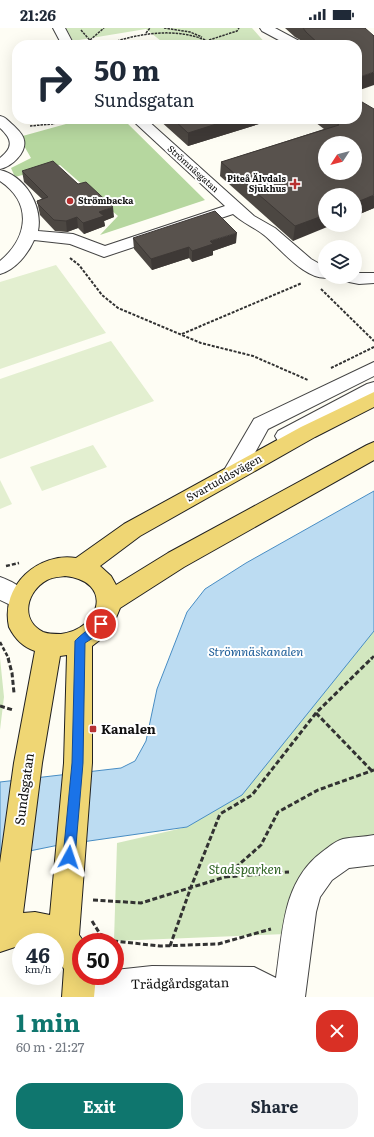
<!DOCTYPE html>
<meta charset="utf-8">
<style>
body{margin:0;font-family:Literata,serif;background:#f2f2f3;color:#1f2937;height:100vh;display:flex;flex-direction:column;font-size:15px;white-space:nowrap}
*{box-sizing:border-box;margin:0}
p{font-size:13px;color:#747a83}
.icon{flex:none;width:22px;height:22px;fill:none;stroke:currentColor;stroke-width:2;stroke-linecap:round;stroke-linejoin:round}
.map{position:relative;height:969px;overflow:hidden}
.sheet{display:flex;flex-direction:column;background:#fff;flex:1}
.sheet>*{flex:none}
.hud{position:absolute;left:12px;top:12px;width:350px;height:84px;border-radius:16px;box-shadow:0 4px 16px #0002;background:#fff;color:#1f2937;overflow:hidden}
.needle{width:26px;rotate:234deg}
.fabs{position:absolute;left:318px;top:108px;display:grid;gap:8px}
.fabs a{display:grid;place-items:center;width:44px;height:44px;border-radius:50%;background:#fff;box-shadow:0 4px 16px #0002;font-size:20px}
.speed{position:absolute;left:12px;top:905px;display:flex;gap:8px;font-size:20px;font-weight:700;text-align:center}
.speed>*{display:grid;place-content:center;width:52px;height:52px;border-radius:50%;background:#fff;box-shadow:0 4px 16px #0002;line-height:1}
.speed small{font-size:10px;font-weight:400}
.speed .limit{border:6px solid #d22;background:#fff;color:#111}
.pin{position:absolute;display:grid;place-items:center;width:34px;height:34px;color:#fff;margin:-17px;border:2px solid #fff;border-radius:50%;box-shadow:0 1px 4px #0007}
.me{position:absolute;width:44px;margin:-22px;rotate:5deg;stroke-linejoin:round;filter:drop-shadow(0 0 3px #0008)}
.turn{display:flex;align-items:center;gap:14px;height:84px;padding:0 16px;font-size:18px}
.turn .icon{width:52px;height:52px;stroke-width:2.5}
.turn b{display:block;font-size:28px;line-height:34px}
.round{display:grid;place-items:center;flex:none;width:42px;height:42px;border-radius:16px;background:#f2f2f3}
.headline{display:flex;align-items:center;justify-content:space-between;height:68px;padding:0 16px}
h1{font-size:24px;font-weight:700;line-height:30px;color:#0f766e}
.button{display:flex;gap:8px;margin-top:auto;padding:8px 16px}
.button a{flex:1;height:46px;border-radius:16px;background:#0f766e;color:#fff;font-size:16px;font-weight:700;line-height:46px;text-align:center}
.button a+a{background:#f2f2f3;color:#1f2937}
.status{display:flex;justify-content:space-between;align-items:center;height:28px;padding:0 20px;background:#fff;direction:ltr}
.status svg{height:11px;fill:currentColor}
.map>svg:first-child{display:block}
.green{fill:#d2e7bf}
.forest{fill:#b6d79f}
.pitch{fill:#e3efd0}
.water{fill:#bcdcf2;stroke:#488dc4}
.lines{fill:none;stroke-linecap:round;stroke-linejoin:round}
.minor-casing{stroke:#434343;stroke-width:2}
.major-casing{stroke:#212121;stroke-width:2}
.path-far3{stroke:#323232;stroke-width:1.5;stroke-dasharray:2.5 1;stroke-linecap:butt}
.path-far2{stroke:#323232;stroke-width:2;stroke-dasharray:3 1.5;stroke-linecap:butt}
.path-far1{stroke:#323232;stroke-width:2.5;stroke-dasharray:4 2;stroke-linecap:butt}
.path{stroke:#323232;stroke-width:3;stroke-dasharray:5 2.5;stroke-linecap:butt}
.minor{fill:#fff;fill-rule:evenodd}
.major{fill:#efd674;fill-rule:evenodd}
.wall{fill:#4c4742}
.shaded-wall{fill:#3e3936}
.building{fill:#58524d;stroke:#3e3936;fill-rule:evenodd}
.route{fill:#1a73e8;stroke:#114b97}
.poi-dot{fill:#b73131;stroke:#fff;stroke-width:1.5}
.labels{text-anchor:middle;stroke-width:4;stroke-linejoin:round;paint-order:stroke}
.far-street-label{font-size:9px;fill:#101010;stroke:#fff}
.far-poi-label{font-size:9px;font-weight:bold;fill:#101010;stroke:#fff;text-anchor:end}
.street-label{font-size:11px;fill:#101010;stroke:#fff}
.water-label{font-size:12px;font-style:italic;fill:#21609a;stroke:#fff}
.near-poi-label{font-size:13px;font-weight:bold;fill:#101010;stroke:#fff;text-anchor:start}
.near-street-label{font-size:13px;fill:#101010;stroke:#fff}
.near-park-label{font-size:13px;font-style:italic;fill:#2f6424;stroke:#fff}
</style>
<div class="status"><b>21:26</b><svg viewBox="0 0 49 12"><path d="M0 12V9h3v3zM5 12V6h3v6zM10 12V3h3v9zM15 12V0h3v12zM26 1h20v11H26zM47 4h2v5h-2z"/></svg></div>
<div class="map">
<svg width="374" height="969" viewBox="0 0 374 969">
<rect width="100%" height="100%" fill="#fefdf4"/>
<path class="green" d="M66 0H252L267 17H166L146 1 73 13Z
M374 602V811L311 850 312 905 114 913 117 815 187 799Z
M0 630 4 669 0 702Z"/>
<path class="forest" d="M84 91H123L205 172 100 207 118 188 60 137 15 149 11 140 31 130 19 109Z"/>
<path class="pitch" d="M56 237 106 305 0 341V254Z
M111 313 154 373 0 431V351Z
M93 417 107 439 42 463 30 439Z
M0 452 12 476 0 481Z"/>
<path class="water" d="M374 463V603L242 767 187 799 54 818 0 829V754L121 740 135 733 146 713 157 661 187 584 205 561 246 535Z"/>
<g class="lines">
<g class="minor-casing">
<path id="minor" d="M53 0H65L74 17H62Z
M260 0H275L301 14 303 17H288L262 3Z
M0 88C6 89 8 93 13 97 17 101 23 106 24 112 27 125 11 139 0 141V130C14 119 12 111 0 100Z
M131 91H146L254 188 275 200 311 231 325 239V249H330C307 255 280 220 264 207 254 199 243 195 233 186L104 229 70 216 34 212C28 226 15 242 0 246V233C28 210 33 175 0 153V142C25 148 43 178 38 203L73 206 105 218 225 178Z
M355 245H374V255L359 256 344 253 341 249H355Z
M374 334V348L268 401 241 450 234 452 227 450 223 444 254 391Z
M374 354V369L292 413 285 415 278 413 275 408 278 403 367 356Z
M0 549C11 553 24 559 29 570L25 577 17 580 0 572Z
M374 807V837L349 840 332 852 320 869 316 884 305 969H65L63 965 68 954 84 948H115V942L152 938 254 939 276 950C283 904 282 854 322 824 329 819 335 813 343 811 353 809 364 809 374 807Z"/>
</g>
<g class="major-casing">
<path id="major" d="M374 364V379L315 409 140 508 100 538 111 548 116 557 168 525 367 417 374 414V432L184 539 120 580 113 597 105 608 92 618V735L79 907 84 914H81V948H96L94 969H62L64 941 55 927V914H21V917L0 924V835L14 735 35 623C23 619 15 611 9 599 0 557 39 524 76 530L124 496 301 399ZM65 548C114 553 101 601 61 606 55 606 48 606 43 604 19 591 27 563 47 552 53 549 59 549 65 548ZM67 627 64 735 50 887 35 884 23 885 42 735 60 628Z"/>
</g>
<path class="path-far3" d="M164 0 190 4 202 9
M81 2 94 17
M146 5 150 0
M90 12 104 0
M209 12 237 3 239 0
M117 13C150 3 185 0 216 17
M209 17 210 13
M30 98 52 96 73 91"/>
<path class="path-far2" d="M70 230 79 237 102 267 118 280 201 315 253 328 308 352
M321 261 374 313
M182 306 302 255
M331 340 374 319"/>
<path class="path-far1" d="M6 538 19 535
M0 614 9 631
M371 631 374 628"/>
<path class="path" d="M8 630 12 645 14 665
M0 678 13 682
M316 685 372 743
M225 849 289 844
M93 872 141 875 225 849 261 817 278 784 318 762 374 742
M92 893 100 906 114 913 160 918 218 916 271 901
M170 918 191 859 220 786 252 767 316 685 372 630"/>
<use href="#minor" class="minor"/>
<use href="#major" class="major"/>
</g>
<path class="wall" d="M285 0H365L357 17H304L302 13 295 9Z
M158 91H275L188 118Z
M311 91H357L374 180 355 188V167L293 213 220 148 221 134 324 101Z
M22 143 78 156 114 189 104 193 105 198 84 206 78 200 67 204 55 203 40 187 37 173 42 171 24 154Z
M133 210 236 215 213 223V227L192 234 189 230 152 242 134 221Z"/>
<path class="shaded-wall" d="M374 44V57L357 63V50Z
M232 91H275L188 118V105Z
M374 167V180L355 188V175Z
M113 179 114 189 104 193 105 198 84 206 83 195 99 184Z
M325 187V197H332L293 213 295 198Z
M77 189 78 200 67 204 66 193Z
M237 205 236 215 213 223V227L192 234V223L210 213Z
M189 219V230L152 242 151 231Z"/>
<path class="building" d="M303 0H365L374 8V44L357 50V17H320L306 4Z
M357 71 374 81V167L355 175V167H325V187L295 198 221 134 339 97 331 91H357ZM325 115H355V145H325Z
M173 91H232L188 105Z
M53 133 78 156 86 154 113 179 99 184 104 188 83 195 77 189 66 193 54 192 38 176 37 173 48 169 22 143Z
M215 183 237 205 210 213 213 216 192 223 189 219 151 231 133 210Z"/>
<path class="route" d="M101 592 105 593 106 596C102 605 93 610 85 615L83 735 75 829 74 833 69 835 65 833 63 829 72 735 75 613C76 611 98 593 101 592Z"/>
<g class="poi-dot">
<path d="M293 150h4v4h4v4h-4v4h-4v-4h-4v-4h4z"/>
<circle cx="70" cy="173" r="4"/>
<rect x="89" y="697" width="8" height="8" rx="2"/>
</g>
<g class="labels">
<g class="far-street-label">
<text transform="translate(193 141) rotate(42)" y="3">Strömnäsgatan</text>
</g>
<g class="far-poi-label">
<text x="286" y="154">Piteå Älvdals<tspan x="286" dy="10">Sjukhus</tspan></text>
<text x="78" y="176" text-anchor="start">Strömbacka</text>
</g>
<g class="street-label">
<text transform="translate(224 450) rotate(-29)" y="4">Svartuddsvägen</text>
</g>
<g class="water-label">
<text x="256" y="628">Strömnäskanalen</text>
</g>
<g class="near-poi-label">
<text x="101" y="706">Kanalen</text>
</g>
<g class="near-street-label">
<text transform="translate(24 761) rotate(-82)" y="5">Sundsgatan</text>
<text transform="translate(180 955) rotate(-1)" y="5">Trädgårdsgatan</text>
</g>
<g class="near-park-label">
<text x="245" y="846">Stadsparken</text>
</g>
</g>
</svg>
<div class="fabs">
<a><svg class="needle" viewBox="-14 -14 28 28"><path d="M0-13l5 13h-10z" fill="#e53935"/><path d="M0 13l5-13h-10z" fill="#747a83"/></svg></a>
<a><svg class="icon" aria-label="sound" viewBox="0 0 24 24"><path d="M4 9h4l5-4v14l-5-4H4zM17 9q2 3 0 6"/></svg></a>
<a><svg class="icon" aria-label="layers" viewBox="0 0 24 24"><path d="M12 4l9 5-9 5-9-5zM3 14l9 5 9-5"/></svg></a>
</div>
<div class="speed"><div>46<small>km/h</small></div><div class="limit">50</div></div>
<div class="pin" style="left:101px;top:596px;background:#d93025"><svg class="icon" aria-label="arrive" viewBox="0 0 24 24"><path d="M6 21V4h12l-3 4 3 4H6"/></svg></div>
<svg class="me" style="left:69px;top:829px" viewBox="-20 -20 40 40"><path d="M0-17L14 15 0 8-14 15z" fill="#1a73e8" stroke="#fff" stroke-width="4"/></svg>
<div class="hud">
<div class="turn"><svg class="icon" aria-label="right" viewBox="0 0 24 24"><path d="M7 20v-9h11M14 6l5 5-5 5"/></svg><div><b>50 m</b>Sundsgatan</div></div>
</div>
</div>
<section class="sheet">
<div class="headline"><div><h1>1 min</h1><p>60 m · 21:27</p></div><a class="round" style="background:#d93025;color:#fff"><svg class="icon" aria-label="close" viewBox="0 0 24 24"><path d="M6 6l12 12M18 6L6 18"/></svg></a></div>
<div class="button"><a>Exit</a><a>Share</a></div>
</section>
